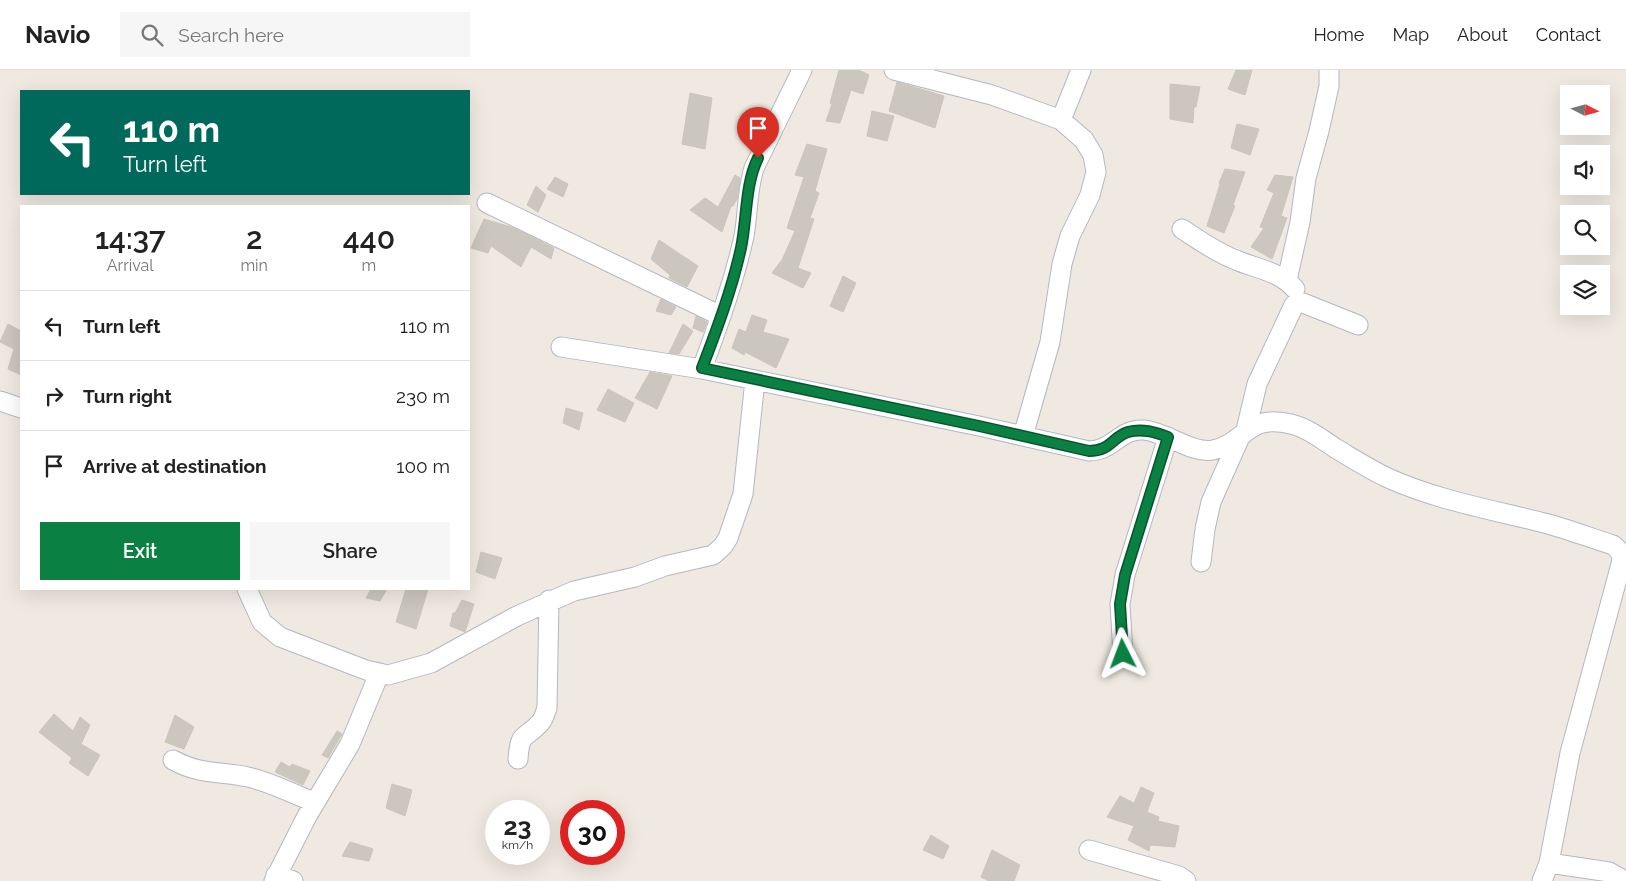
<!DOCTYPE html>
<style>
body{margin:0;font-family:Raleway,sans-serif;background:#f6f6f6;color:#222;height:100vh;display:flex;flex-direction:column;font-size:19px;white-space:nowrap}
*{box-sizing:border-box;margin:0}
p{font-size:16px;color:#767676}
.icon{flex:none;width:28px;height:28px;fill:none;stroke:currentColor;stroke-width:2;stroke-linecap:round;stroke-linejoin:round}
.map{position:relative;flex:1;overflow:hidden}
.details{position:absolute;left:20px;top:135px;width:450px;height:385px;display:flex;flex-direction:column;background:#fff;border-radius:0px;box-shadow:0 5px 20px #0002}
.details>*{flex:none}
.hud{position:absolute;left:20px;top:20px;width:450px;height:105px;border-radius:0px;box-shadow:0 5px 20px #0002;background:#00695c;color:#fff;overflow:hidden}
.needle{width:32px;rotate:96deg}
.controls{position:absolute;left:1560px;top:15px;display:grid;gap:10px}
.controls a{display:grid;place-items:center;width:50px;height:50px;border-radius:0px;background:#fff;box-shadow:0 5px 20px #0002;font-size:25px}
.speed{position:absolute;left:485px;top:730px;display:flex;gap:10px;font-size:25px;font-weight:700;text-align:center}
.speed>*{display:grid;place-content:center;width:65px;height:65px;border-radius:50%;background:#fff;box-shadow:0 5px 20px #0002;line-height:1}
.speed small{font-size:12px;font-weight:400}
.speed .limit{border:8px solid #d22;background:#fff;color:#111}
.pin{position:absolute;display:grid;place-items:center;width:42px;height:42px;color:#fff;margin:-51px -21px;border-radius:50% 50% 50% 0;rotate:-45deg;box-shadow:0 0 5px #0007}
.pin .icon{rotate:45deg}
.me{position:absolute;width:55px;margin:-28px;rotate:357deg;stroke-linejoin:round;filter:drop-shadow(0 0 4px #0008)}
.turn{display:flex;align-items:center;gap:18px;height:105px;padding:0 20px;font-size:22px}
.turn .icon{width:65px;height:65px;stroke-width:2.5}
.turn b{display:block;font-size:35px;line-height:42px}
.eta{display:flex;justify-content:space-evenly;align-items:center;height:85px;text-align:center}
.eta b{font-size:30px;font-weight:600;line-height:35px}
.cta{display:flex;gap:10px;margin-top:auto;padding:10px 20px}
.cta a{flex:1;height:58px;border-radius:0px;background:#0b8043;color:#fff;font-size:20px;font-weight:600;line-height:58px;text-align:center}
.cta a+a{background:#f6f6f6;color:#222}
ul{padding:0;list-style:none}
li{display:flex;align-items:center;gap:15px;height:70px;padding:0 20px;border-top:1px solid #e0e0e0}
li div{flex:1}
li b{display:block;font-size:19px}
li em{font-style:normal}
header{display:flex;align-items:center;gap:30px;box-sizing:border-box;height:70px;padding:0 25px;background:#fff;border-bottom:1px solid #e0e0e0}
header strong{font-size:24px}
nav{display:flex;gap:28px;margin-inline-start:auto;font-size:18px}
.search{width:350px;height:45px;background:#f6f6f6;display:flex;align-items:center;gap:12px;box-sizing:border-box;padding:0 18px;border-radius:0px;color:#767676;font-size:19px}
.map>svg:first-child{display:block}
.building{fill:#cbc7bf;stroke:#cbc5ba}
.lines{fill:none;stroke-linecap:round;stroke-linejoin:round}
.minor-casing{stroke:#b4b7c1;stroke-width:21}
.minor{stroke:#fff;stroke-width:19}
.route-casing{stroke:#07532c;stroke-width:12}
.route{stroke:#0b8043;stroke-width:9}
</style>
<header>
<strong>Navio</strong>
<div class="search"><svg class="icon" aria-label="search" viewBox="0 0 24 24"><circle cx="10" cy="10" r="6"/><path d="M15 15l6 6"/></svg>Search here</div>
<nav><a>Home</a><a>Map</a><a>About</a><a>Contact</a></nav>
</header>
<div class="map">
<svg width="1626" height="811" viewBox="0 0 1626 811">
<rect width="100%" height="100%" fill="#efe9e1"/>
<path class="building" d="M839 0H859L869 5 863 24 851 20 840 53 826 51 832 34 830 33Z
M1236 0H1252L1245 25 1228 19Z
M897 12 944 26 935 58 889 41Z
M1170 14 1200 17 1196 37H1194L1193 53 1170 49Z
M690 23 712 28 705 79 682 74Z
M872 41 894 46 887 71 867 66Z
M1237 54 1259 59 1250 85 1231 78Z
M807 74 827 79 815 121 819 123 810 148 814 149 798 198 811 203 803 218 772 203 782 190 795 161 787 158 804 107 795 105Z
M1225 99 1245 102 1233 135 1235 136 1224 163 1207 156 1220 114 1219 113Z
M735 105 740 108 737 129 733 136H731L722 162 690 140 705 128 718 137Z
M1275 105 1293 107 1281 146 1287 148 1272 189 1251 177 1264 158 1260 157 1274 123 1267 120Z
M555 107 568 114 563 127 547 119Z
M536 116 546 125 538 142 527 135Z
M484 149 514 158 554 178 551 189 531 177 521 197 491 176 488 183 471 178Z
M659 170 698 196 687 217 669 208 670 205 651 189Z
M843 206 856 213 843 242 830 236Z
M661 229 676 237 671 245 656 241Z
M752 245 767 250 763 262 789 269 776 298 745 282 744 285 732 278 739 259 746 262Z
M696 246 707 252 703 262 693 258Z
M8 254 21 261V305L8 299 14 279 0 272Z
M683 254 693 261 679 284 669 283Z
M650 302 672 306 657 339 635 328Z
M608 319 634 333 625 352 597 340Z
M566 338 583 343 579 360 563 353Z
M481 482 502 488 495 509 476 502Z
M371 519H387L380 531 366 528Z
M406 519H428L416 559 396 552Z
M462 530 474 534 465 562 450 556 453 543H455Z
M54 644 73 661 80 647 90 655 81 674 100 685 88 706 69 693 72 688 39 662Z
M175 645 194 657 184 679 165 672Z
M337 661 342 664 328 688 322 685Z
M281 692 290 697 292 694 310 701 303 715 275 702Z
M392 714 412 720 405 746 386 738Z
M1141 717 1154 723 1147 742 1159 747 1158 751 1179 756 1175 777 1150 775 1149 781 1128 770 1134 756 1107 747 1120 726 1134 733Z
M931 765 949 776 943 789 923 780Z
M350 772 373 779 369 791 342 786Z
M992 780 1020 795 1014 811H989L981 807Z"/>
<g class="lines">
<g class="minor-casing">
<path id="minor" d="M894 0 992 25 1061 50 1084 70 1093 85 1096 102 1090 125 1070 166 1062 194 1050 272 1023 366
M1061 50 1081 0
M487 133 721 246
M1182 159C1199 170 1217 183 1236 190 1257 199 1279 201 1295 219
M1287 210 1300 152 1306 108 1319 61 1329 16V0
M561 277 702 299
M755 310 702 299C718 255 734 212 744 166 748 144 747 120 754 98L802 0
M0 331 21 338
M1246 360 1257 314 1294 235 1297 233H1303L1358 255
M1201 492 1205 459 1211 432 1240 367
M247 519 262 552 280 567 366 600 388 605 431 593 517 546 574 521 635 507 665 496 713 485 723 476 728 468 743 424 755 310 979 356 1089 381C1113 381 1120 358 1144 360 1166 362 1192 384 1213 380 1246 373 1247 343 1291 354 1307 358 1322 369 1335 378 1352 388 1369 399 1388 408 1439 431 1494 440 1548 454 1570 460 1591 468 1613 475 1622 482 1623 487 1620 498L1570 683 1549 793 1542 811
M1123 584 1120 534 1125 505 1168 367
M518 689C520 660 525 670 540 653 544 649 545 643 547 638L549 530
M173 690C200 705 220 701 248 707 271 712 293 724 314 732
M1089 780 1179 806 1186 811
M1549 793 1609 802 1625 811
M276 805 293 811
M274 811 307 746 350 674 379 604"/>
</g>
<use href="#minor" class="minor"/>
</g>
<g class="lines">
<g class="route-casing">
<path id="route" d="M758 88C745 114 747 149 741 178 732 219 717 259 702 298L979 356 1089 381C1111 381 1112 367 1128 362 1142 358 1155 362 1168 367L1125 505 1120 534 1123 584"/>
</g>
<use href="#route" class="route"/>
</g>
</svg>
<div class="controls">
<a><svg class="needle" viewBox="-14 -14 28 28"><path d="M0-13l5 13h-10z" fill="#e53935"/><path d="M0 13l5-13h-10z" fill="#767676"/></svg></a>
<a><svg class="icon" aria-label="sound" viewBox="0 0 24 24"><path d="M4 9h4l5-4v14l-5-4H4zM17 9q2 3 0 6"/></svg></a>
<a><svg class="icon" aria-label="search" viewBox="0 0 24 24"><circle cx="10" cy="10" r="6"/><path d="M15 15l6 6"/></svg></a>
<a><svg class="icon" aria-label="layers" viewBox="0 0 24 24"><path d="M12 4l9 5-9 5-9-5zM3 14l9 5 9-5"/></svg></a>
</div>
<div class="speed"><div>23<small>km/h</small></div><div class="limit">30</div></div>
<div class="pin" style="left:758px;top:88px;background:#d93025"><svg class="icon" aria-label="arrive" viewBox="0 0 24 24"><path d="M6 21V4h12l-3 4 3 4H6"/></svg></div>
<svg class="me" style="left:1123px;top:584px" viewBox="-20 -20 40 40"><path d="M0-17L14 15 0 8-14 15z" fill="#0b8043" stroke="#fff" stroke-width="4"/></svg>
<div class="hud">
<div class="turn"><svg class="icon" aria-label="left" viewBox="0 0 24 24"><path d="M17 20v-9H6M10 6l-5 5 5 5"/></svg><div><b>110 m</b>Turn left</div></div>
</div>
<section class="details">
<div class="eta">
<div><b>14:37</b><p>Arrival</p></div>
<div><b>2</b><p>min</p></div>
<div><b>440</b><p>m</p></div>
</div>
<ul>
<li><svg class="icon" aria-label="left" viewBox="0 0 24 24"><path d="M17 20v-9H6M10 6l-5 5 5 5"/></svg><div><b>Turn left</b></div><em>110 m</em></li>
<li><svg class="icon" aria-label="right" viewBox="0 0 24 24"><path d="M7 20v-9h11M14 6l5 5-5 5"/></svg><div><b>Turn right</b></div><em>230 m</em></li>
<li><svg class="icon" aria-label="arrive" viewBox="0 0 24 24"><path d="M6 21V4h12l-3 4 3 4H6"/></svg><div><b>Arrive at destination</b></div><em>100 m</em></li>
</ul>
<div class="cta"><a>Exit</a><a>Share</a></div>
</section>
</div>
